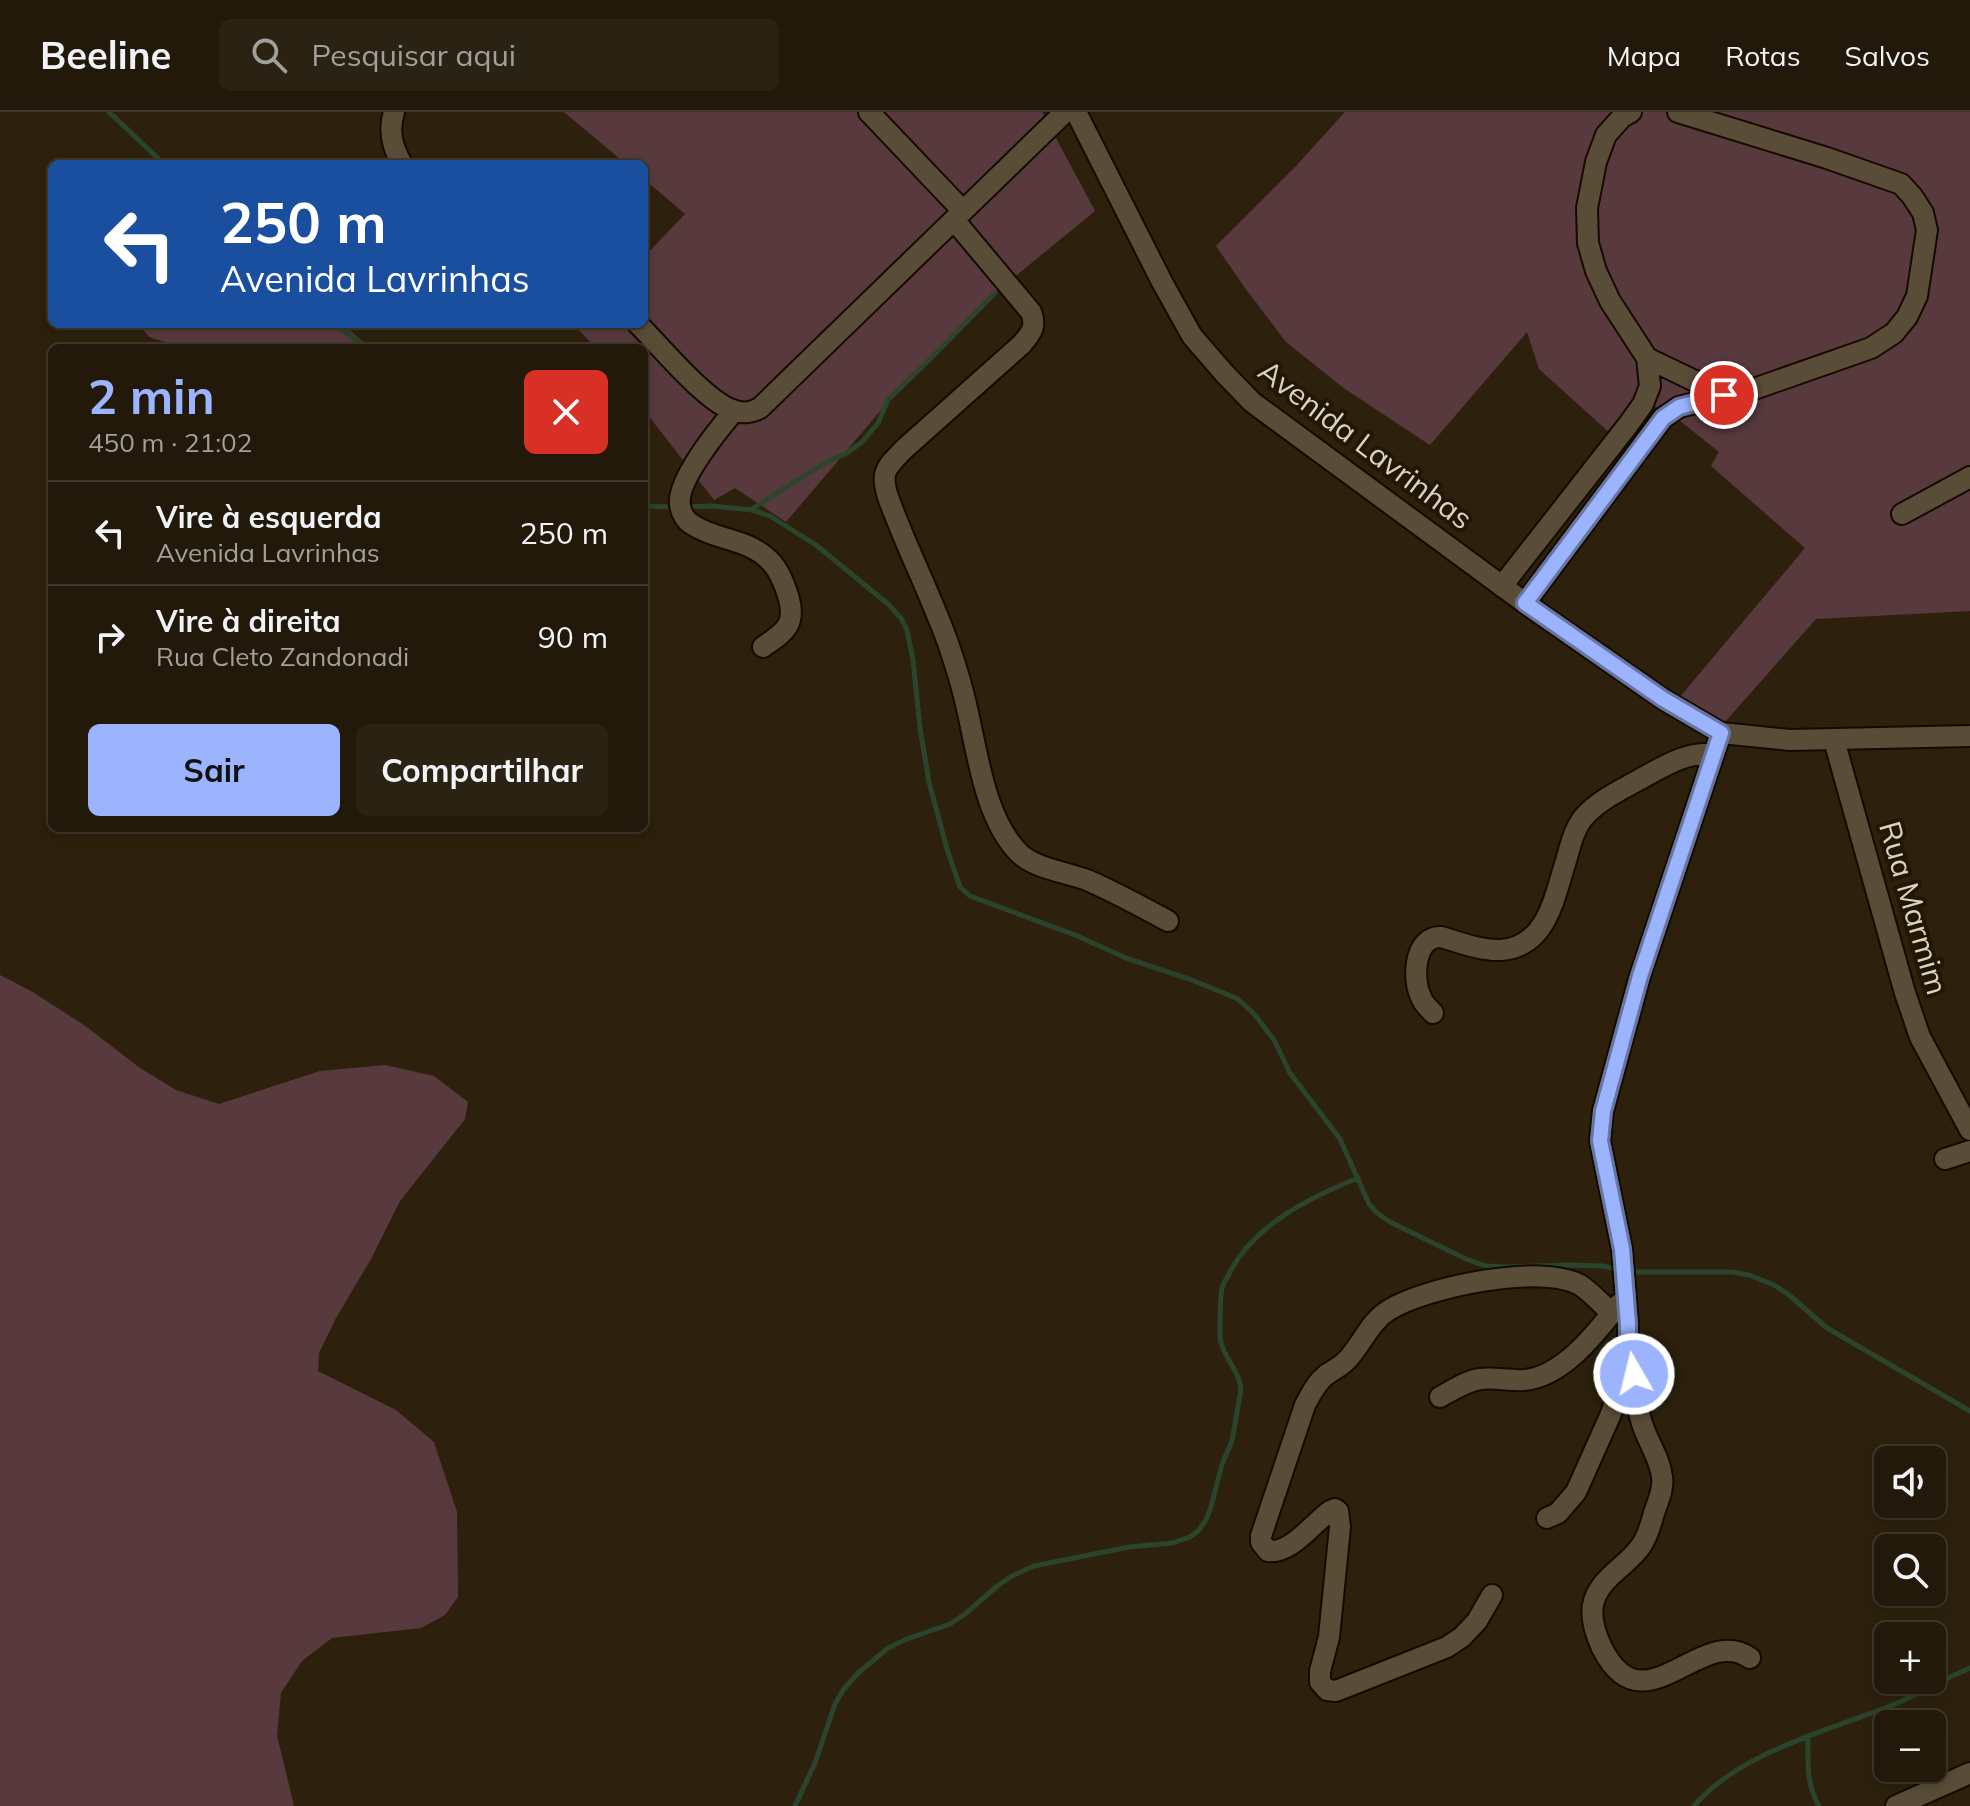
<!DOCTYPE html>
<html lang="pt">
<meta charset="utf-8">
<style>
body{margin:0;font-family:Mulish,sans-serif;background:#2a2213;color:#f1f3f6;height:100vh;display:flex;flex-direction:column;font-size:30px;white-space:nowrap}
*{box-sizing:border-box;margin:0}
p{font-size:26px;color:#a2a09c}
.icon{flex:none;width:44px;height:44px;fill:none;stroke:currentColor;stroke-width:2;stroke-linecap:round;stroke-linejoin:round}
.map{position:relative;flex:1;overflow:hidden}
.side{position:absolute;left:48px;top:232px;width:600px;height:488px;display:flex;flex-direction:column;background:#22190a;border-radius:12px;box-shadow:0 4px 12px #0003,0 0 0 2px #3f382b}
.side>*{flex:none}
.guide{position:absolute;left:48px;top:48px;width:600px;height:168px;border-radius:12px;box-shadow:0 4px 12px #0003,0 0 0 2px #3f382b;background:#1a4fa0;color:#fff;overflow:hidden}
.tools{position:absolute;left:1874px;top:1334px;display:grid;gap:16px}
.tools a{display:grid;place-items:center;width:72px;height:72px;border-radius:12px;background:#22190a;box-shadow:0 4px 12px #0003,0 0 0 2px #3f382b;font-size:40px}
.pin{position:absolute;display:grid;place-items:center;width:68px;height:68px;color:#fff;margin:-34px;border:4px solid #fff;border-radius:50%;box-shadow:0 2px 8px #0007}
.me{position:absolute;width:88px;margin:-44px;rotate:352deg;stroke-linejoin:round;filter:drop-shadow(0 0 6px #0008)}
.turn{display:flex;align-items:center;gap:28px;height:168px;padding:0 40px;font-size:36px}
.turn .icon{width:104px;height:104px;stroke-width:2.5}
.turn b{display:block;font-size:56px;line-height:68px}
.round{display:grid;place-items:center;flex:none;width:84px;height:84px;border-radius:12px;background:#2a2213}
.head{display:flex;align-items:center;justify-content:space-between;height:136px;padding:0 40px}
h1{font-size:48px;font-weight:700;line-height:60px;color:#9cb4fd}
.cta{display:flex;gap:16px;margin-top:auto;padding:16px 40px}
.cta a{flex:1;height:92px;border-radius:12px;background:#9cb4fd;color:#111;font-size:32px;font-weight:700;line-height:92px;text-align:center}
.cta a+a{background:#2a2213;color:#f1f3f6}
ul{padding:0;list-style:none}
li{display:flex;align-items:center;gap:24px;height:104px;padding:0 40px;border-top:2px solid #3f382b}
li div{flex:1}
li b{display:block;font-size:30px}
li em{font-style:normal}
header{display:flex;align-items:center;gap:48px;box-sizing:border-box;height:112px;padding:0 40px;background:#22190a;border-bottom:2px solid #3f382b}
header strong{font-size:38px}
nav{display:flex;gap:44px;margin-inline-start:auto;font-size:28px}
.search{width:560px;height:72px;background:#2a2213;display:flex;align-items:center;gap:20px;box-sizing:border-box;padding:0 28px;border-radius:12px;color:#a2a09c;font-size:30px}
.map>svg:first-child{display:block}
.green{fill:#583a3e}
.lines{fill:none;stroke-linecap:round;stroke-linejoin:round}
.stream{stroke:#2a452b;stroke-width:5}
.minor-casing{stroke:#150a00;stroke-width:24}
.tertiary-casing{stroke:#150a00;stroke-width:24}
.minor{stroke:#5a4d38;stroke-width:20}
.tertiary{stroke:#5a4d38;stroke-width:20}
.route-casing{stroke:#6575a4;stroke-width:20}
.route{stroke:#9cb4fd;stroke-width:14}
.labels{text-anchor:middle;stroke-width:8;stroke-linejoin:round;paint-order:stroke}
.street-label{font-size:30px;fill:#d9d2c6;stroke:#231704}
</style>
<header>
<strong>Beeline</strong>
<div class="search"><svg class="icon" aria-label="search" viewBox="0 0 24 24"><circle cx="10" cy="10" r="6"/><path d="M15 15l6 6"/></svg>Pesquisar aqui</div>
<nav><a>Mapa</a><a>Rotas</a><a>Salvos</a></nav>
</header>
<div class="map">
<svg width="1970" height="1694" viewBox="0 0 1970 1694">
<rect width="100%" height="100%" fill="#2d210d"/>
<path class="green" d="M564 0H1042L1095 99 1001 176 898 278 786 410 735 376 714 388 644 298V236H596L576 215 579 212H644V145L685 102 644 67V52H626Z
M1345 0H1970V499L1816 507 1716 620 1674 592 1805 436 1711 354 1719 340 1663 295H1653L1632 323 1611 322 1539 257 1527 220 1430 333 1345 277 1286 230 1245 176 1216 134 1297 53Z
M138 212H343L370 236H177L175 233 149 225Z
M0 863 31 879 84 913 140 956 176 978 219 992 320 959 385 953 434 964 468 990 465 1007 400 1089 371 1147 336 1206 319 1241 318 1259 396 1298 434 1330 457 1400 458 1485 445 1503 421 1516 332 1526 302 1549 281 1581 277 1623 294 1694H0Z"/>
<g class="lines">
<path class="stream" d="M109 0 164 52
M336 212 355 228 368 236
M644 394 674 395
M684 395 712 394 752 398 770 404 816 433 888 492 901 506 907 518 913 548 920 616 929 670 947 737 960 775 970 784 1075 823 1126 846 1192 868 1238 887 1255 903 1274 928 1290 961 1340 1027 1369 1092 1377 1101 1390 1110 1466 1147 1486 1154 1507 1155 1570 1153 1602 1154 1617 1157
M752 397 823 352 847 341 862 330 878 311 888 288 932 245 995 181
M1631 1160H1732L1749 1163 1774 1173 1788 1182 1827 1216 1970 1299
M1808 1624C1808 1649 1806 1672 1819 1694
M795 1694 815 1651 835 1592 843 1578 857 1562 888 1536 907 1527 950 1512 965 1502 996 1475 1012 1464 1034 1454 1129 1435 1173 1431 1190 1425 1198 1419 1206 1408 1211 1395 1222 1352 1232 1329 1241 1277C1240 1259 1223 1246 1220 1226 1220 1219 1220 1183 1222 1176 1223 1171 1228 1165 1230 1160 1255 1112 1311 1085 1358 1066
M1694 1694C1738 1642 1823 1620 1885 1596 1915 1585 1941 1568 1970 1556"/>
<g class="minor-casing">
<path id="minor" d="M394 0C388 19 392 35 402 52
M869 0 963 99
M954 108 1031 200C1037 215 1031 221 1022 232L903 338C886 356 880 360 888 385 906 435 930 481 948 531 956 554 963 577 968 601 978 645 986 709 1020 742 1037 757 1066 760 1087 768 1115 780 1142 795 1168 809
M638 212C660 234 703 286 730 297 740 302 751 301 760 296L1065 0
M1647 246 1724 283
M734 299C718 318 676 369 680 393 681 401 686 409 693 413 717 429 748 426 770 449 780 459 785 473 789 487 796 514 784 520 763 535
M1902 402 1970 365
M1502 474 1628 313 1643 292 1650 274 1647 246 1610 189 1596 159 1588 131 1587 96 1596 50 1606 23 1622 5 1631 0
M1525 491 1663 306 1679 295 1754 277 1871 236 1894 221 1907 205 1917 184 1927 118 1923 101 1912 84 1901 72 1827 46 1678 0
M1834 628 1905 881 1920 925 1970 1018
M1433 901C1429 896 1423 892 1421 885 1412 867 1414 824 1441 825 1459 830 1481 839 1501 838 1546 835 1554 787 1565 752 1570 736 1573 719 1583 706 1598 688 1623 677 1644 665 1666 653 1687 640 1712 642
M1945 1047 1970 1039
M1631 1248C1636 1268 1635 1289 1641 1308 1646 1328 1660 1345 1662 1365 1664 1377 1658 1389 1654 1401 1651 1412 1648 1424 1641 1434 1627 1454 1601 1465 1594 1489 1589 1504 1596 1523 1602 1536 1644 1620 1701 1511 1750 1546
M1440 1285C1453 1278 1466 1269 1480 1267 1494 1265 1509 1269 1524 1268 1563 1265 1597 1220 1619 1192
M1547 1406 1558 1401 1576 1380 1610 1304 1620 1277 1628 1236V1212L1622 1137 1600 1029 1603 999 1640 864 1721 621
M1492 1483 1477 1509 1462 1525 1447 1535 1336 1579 1327 1578 1320 1570V1559L1329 1525 1340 1415 1338 1399 1335 1397 1330 1399C1312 1412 1291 1442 1268 1439L1261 1430V1424L1305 1293C1311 1282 1316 1271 1326 1263 1333 1258 1340 1255 1346 1249 1362 1233 1369 1210 1389 1198 1426 1175 1542 1151 1580 1173 1591 1180 1602 1192 1611 1201
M1896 1694 1970 1661"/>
</g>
<g class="tertiary-casing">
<path id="tertiary" d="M1076 0 1162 170 1192 224 1224 261 1252 290 1525 491 1663 587 1721 621 1790 628 1970 624"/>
</g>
<use href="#minor" class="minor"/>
<use href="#tertiary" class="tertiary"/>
</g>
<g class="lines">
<g class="route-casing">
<path id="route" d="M1634 1262 1628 1236V1212L1622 1137 1600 1029 1603 999 1640 864 1721 621 1663 587 1525 491 1663 306 1679 295 1724 283"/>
</g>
<use href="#route" class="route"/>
</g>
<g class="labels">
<g class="street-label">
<text transform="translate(1365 333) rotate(37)" y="10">Avenida Lavrinhas</text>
<text transform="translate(1913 796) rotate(74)" y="10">Rua Marmim</text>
</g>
</g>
</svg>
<div class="tools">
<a><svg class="icon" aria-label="sound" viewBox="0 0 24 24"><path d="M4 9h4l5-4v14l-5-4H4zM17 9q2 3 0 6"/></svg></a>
<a><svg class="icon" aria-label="search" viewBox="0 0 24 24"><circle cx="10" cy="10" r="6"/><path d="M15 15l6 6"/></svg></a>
<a>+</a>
<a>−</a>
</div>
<div class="pin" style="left:1724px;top:283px;background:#d93025"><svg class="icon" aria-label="arrive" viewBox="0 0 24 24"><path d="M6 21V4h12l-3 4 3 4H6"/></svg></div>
<svg class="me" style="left:1634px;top:1262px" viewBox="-20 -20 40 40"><circle r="17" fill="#9cb4fd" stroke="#fff" stroke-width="3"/><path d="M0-11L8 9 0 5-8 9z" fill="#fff"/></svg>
<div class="guide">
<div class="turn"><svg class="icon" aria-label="left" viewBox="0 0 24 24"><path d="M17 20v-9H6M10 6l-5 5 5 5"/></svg><div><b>250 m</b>Avenida Lavrinhas</div></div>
</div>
<section class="side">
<div class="head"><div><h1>2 min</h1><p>450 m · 21:02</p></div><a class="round" style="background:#d93025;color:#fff"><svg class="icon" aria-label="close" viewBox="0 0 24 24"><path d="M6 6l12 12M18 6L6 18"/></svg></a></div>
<ul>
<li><svg class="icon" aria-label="left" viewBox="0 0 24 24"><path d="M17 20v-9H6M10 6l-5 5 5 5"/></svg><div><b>Vire à esquerda</b><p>Avenida Lavrinhas</p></div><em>250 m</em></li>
<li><svg class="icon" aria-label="right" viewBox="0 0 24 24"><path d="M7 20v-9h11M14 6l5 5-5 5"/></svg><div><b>Vire à direita</b><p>Rua Cleto Zandonadi</p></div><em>90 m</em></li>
</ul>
<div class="cta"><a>Sair</a><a>Compartilhar</a></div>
</section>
</div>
